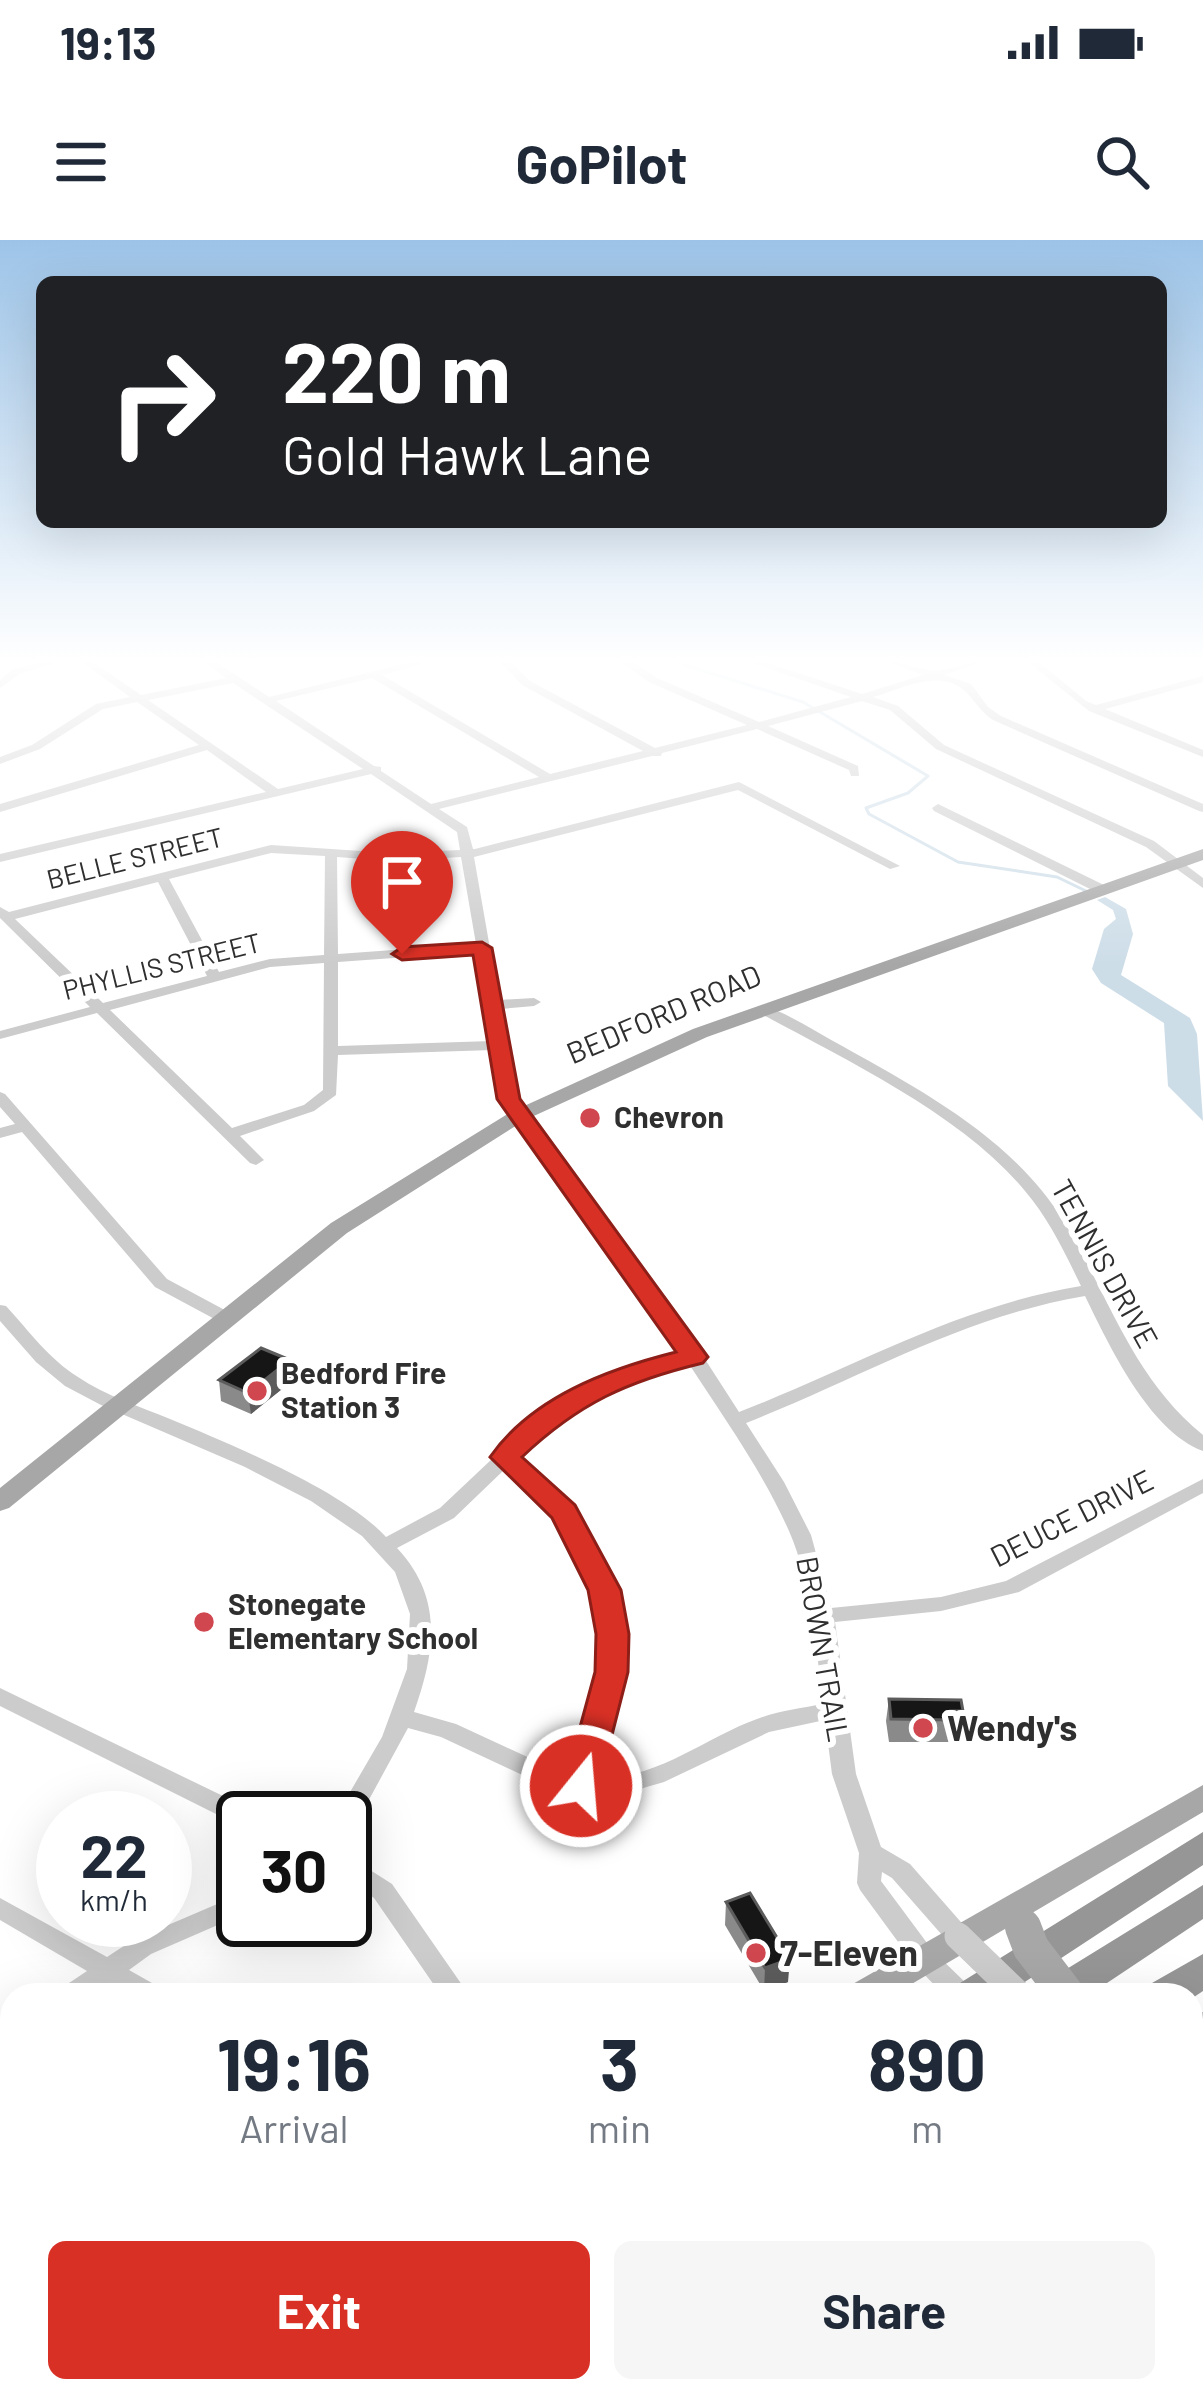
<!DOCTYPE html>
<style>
body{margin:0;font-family:Barlow,sans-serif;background:#f6f6f7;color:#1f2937;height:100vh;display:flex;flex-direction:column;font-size:45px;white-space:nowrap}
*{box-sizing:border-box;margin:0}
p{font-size:39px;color:#747a83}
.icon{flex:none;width:66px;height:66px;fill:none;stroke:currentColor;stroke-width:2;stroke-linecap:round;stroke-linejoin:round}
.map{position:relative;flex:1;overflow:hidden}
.side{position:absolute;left:0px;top:1743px;width:1203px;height:420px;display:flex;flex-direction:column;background:#fff;border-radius:36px 36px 0 0;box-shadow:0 12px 48px #0002}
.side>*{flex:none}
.top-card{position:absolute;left:36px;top:36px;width:1131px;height:252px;border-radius:18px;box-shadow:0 12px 48px #0002;background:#202124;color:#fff;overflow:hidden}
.speed{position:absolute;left:36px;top:1551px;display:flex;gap:24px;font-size:60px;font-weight:700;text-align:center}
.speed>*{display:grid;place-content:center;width:156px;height:156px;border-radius:50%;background:#fff;box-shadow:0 12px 48px #0002;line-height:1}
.speed small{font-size:30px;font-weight:400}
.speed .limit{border:6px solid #111;border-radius:18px;background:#fff;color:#111}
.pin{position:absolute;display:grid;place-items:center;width:102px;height:102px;color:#fff;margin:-123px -51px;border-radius:50% 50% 50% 0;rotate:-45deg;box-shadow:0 0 12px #0007}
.pin .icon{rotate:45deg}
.me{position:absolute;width:132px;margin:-66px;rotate:17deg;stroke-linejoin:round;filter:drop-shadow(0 0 9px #0008)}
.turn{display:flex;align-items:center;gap:42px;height:252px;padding:0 48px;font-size:54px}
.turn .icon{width:156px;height:156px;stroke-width:2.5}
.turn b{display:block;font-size:84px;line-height:102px}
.eta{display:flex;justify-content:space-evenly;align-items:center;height:204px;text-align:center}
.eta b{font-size:72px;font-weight:700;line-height:84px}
.button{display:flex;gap:24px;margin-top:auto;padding:24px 48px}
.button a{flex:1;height:138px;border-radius:18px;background:#d93025;color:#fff;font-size:48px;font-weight:700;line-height:138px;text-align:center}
.button a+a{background:#f6f6f7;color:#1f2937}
.status{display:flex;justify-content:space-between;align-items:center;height:84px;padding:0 60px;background:#fff;direction:ltr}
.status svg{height:33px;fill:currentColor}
header{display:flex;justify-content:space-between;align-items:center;height:156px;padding:0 48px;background:#fff;font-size:54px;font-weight:700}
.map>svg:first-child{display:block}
.water{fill:#cddde8}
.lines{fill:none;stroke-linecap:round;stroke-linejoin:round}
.stream{stroke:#cddde8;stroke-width:3}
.minor{fill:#ccc;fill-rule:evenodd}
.major{fill:#a7a7a7;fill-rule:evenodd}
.highway{fill:#969696;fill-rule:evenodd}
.minor-bridge{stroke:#ccc;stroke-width:27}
.major-bridge{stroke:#a7a7a7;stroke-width:36}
.wall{fill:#8a8a8a}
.shaded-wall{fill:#5c5c5c}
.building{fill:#161616;stroke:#5c5c5c;stroke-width:3}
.route{fill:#d93025;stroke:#8d1f18;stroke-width:3}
.poi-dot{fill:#d0474f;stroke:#fff;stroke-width:4.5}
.labels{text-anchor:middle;stroke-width:12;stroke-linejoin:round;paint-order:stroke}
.far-street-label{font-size:27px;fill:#2f2f2f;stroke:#fff}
.street-label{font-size:30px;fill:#2f2f2f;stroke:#fff}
.poi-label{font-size:30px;font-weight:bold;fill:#2f2f2f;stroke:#fff;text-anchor:start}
.near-poi-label{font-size:36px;font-weight:bold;fill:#2f2f2f;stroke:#fff;text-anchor:start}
</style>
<div class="status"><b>19:13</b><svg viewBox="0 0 49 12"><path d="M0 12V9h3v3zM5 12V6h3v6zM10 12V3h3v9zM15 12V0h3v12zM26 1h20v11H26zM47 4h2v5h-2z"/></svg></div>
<header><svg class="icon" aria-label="menu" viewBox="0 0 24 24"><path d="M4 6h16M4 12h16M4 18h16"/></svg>GoPilot<svg class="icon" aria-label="search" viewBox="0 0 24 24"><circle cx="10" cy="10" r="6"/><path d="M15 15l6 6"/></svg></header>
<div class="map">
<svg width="1203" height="2163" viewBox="0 0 1203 2163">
<rect width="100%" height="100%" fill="#fff"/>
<path class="water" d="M1105 657 1126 669 1133 694 1121 735 1190 778 1197 794 1203 881 1168 846 1164 783 1101 743 1092 729 1104 689 1116 679 1113 670 1097 660Z"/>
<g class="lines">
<path class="stream" d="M675 422 803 462 928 536 908 553 866 568 869 574 958 622 1057 637 1086 651"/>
<path class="minor" d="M42 422H59L21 433 0 448V440L13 429Z
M82 422H93L141 455 226 438 204 422H216L269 457 411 422H428L382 435 550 534 643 511 522 445 500 422H511L530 441 655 508 747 485 649 442 621 422H633L657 438 759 482 851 457 750 422H765L862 454 923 435 888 422C903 422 915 428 929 430 945 433 964 422 981 422L944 435 971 444 988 467 1001 476 1203 564V572L1199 571 993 480C981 472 976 462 966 452 941 427 901 449 873 457L898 466 944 505 1154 601 1203 638V648L1146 607 936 509 890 470 862 461 768 486 858 526 859 536H851L849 530 757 489 662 513 661 516H652L439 569 467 587 473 609H475L739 542 900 626 890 629 738 550 474 617 499 760 534 758 541 762 534 766 501 769 517 859 701 1113 739 1172C856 1127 955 1067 1081 1046 1065 1013 1049 979 1025 951 963 875 844 819 758 772L756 769 763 765C791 775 818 793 844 807 926 853 1014 900 1064 982 1110 1058 1132 1137 1203 1195V1211C1149 1191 1109 1105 1085 1056 961 1077 861 1138 746 1183L784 1242 811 1295 831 1368 941 1357 1006 1341 1203 1239V1253L1019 1352 941 1371 835 1382 856 1534 881 1607 910 1624 967 1689 971 1696 967 1703 958 1706 949 1703 892 1638 882 1632 881 1641 933 1711 970 1747 974 1755H944L915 1725 860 1650 857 1643 859 1613 832 1534 825 1480 769 1492 664 1542 612 1557 581 1556 550 1548 441 1497 408 1488 353 1589 345 1591V1578H335L382 1497 407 1429 410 1374 395 1332 362 1296 311 1261 245 1227 101 1165 65 1146 36 1122 0 1081V1065L6 1066C29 1091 49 1119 78 1137 106 1156 139 1166 170 1179 230 1204 343 1250 386 1297L440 1268 544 1170 568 1155 637 1125 683 1114 501 859 493 810 338 815 336 855 314 871 240 896 264 920 256 925 250 923 97 773 0 799V791L90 767 0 678V667L9 672 271 605 391 613 460 610 457 592 371 534 0 622V614L266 552 207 510 0 572V564L199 505 137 462 103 469 40 509 0 524V517L32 505 96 464 130 457ZM372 438 539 537 431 564 381 531V527L374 526 276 461ZM233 443 363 529 278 549 148 460ZM271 613 325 616 324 715 270 719 219 732 169 639ZM337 617 391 621 461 617 476 704 338 714ZM158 642 207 736 103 763 15 679ZM477 712 492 801 338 806V722ZM324 723 323 850 304 865 232 888 110 770 270 727ZM689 1124C724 1178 763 1232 789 1291 812 1344 816 1407 823 1464 802 1468 778 1471 757 1479 706 1497 652 1543 595 1537 638 1385 635 1329 517 1217 530 1204 543 1189 558 1178 595 1150 645 1134 689 1124ZM505 1229C528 1250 552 1272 569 1298 618 1372 596 1456 573 1535L562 1533 456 1484 414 1472C435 1413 444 1358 397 1308L454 1278Z
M1028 422H1039L1086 461 1096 465 1203 436V442L1105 469 1203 510V517L1089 471Z
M938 564 1106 646 1107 649 1096 652 934 571 932 568Z
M0 852 5 854 167 1039 234 1075 237 1079 234 1083H222L155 1047 22 892 0 898V888L15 884 0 867Z
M0 1448 254 1571 258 1578H243V1586L238 1585 0 1466Z
M345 1614 392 1644 469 1755H441L374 1658 345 1637Z
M243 1653V1674L151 1714 129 1730 159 1747 163 1755H128L109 1744 92 1755H59L63 1747 87 1731 0 1680V1658L107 1717 133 1700Z
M12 1835V1875L10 1880 0 1883V1843L2 1839Z
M1191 1910 1203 1916V1948L1191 1942Z
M1191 1967 1203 1970V1996L1191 1993Z
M0 2047 12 2053V2090L0 2084Z"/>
<path class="major" d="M1203 609V620L707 797 525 880 347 993 9 1268 0 1271V1248L331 983 511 872 693 789Z
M1203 1545V1572L893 1755H846L851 1745Z
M1191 1827H1203V1883L1191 1887Z
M64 2151H121L116 2163H60Z
M801 2151H851L846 2163H797Z"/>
<path class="highway" d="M1203 1592V1625L1005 1755H955L960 1743Z
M1203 1645V1679L1089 1755H1039L1044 1743Z
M1203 1714V1751L1191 1759V1755H1147L1152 1743Z
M1203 1772V1810L1191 1814V1776Z
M147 2151H213L208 2163H142Z
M319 2151H379L374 2163H314Z
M412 2151H471L466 2163H407Z
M538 2151H597L592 2163H533Z
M640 2151H737L732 2163H635Z"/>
<path class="minor-bridge" d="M958 1696 1019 1755"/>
<path class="major-bridge" d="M1023 1687 1031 1708 1067 1755"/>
</g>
<path class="wall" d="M219 1140 292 1141 251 1174 221 1161Z
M889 1459 963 1471 959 1494H951L949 1502H889L886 1481Z
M726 1662 788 1742 764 1751 725 1685Z
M1203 2105V2160L1191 2138V2119L1194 2108Z"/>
<path class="shaded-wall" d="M290 1120 292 1141 251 1174 248 1153Z
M790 1719 788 1742 764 1751 765 1728Z"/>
<path class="building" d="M261 1108 290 1120 248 1153 219 1140Z
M889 1459 961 1460 963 1471H951L953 1480 891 1479Z
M750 1653 790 1719 765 1728 726 1662Z
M1203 2105V2124L1194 2108Z"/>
<linearGradient id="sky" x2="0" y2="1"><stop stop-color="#9dc4e8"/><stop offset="0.58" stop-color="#fff"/><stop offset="1" stop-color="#fff" stop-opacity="0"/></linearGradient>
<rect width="1203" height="725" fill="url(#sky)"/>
<path class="route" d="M482 702 492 708 520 859 708 1117 703 1123C628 1141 579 1163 522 1217L575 1265 621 1350 629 1394 628 1432 599 1546 594 1556 581 1560 569 1556 564 1546 595 1432 596 1394 588 1350 552 1278 490 1217C532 1157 608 1129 676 1112L497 859 473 715 402 720 392 714 402 707Z"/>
<g class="poi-dot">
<circle cx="590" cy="878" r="12"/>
<circle cx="257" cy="1151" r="12"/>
<circle cx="204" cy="1382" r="12"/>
<circle cx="923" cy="1488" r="12"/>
<circle cx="756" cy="1713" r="12"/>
</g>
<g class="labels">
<g class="far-street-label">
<text transform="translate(135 619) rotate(-14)" y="9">BELLE STREET</text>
<text transform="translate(162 727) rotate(-14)" y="9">PHYLLIS STREET</text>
</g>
<g class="street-label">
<text transform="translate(664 775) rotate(-23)" y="10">BEDFORD ROAD</text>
<text transform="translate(1104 1024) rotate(61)" y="10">TENNIS DRIVE</text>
<text transform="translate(1072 1279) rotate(-27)" y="10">DEUCE DRIVE</text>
<text transform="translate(822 1409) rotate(80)" y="10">BROWN TRAIL</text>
</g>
<g class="poi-label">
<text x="614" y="888">Chevron</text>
<text x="281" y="1144">Bedford Fire<tspan x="281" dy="34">Station 3</tspan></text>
<text x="228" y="1375">Stonegate<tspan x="228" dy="34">Elementary School</tspan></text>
</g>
<g class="near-poi-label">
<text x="947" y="1501">Wendy's</text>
<text x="780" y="1726">7-Eleven</text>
</g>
</g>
</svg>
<div class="speed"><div>22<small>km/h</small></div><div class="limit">30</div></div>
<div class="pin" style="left:402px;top:714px;background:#d93025"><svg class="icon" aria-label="arrive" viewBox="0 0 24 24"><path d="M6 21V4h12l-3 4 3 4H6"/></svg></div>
<svg class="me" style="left:581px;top:1546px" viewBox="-20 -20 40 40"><circle r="17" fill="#d93025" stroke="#fff" stroke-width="3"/><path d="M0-11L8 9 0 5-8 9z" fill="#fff"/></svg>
<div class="top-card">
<div class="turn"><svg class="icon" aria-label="right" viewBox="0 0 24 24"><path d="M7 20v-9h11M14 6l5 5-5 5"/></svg><div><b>220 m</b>Gold Hawk Lane</div></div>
</div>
<section class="side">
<div class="eta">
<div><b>19:16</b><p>Arrival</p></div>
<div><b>3</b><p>min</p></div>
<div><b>890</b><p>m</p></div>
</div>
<div class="button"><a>Exit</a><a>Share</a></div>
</section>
</div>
